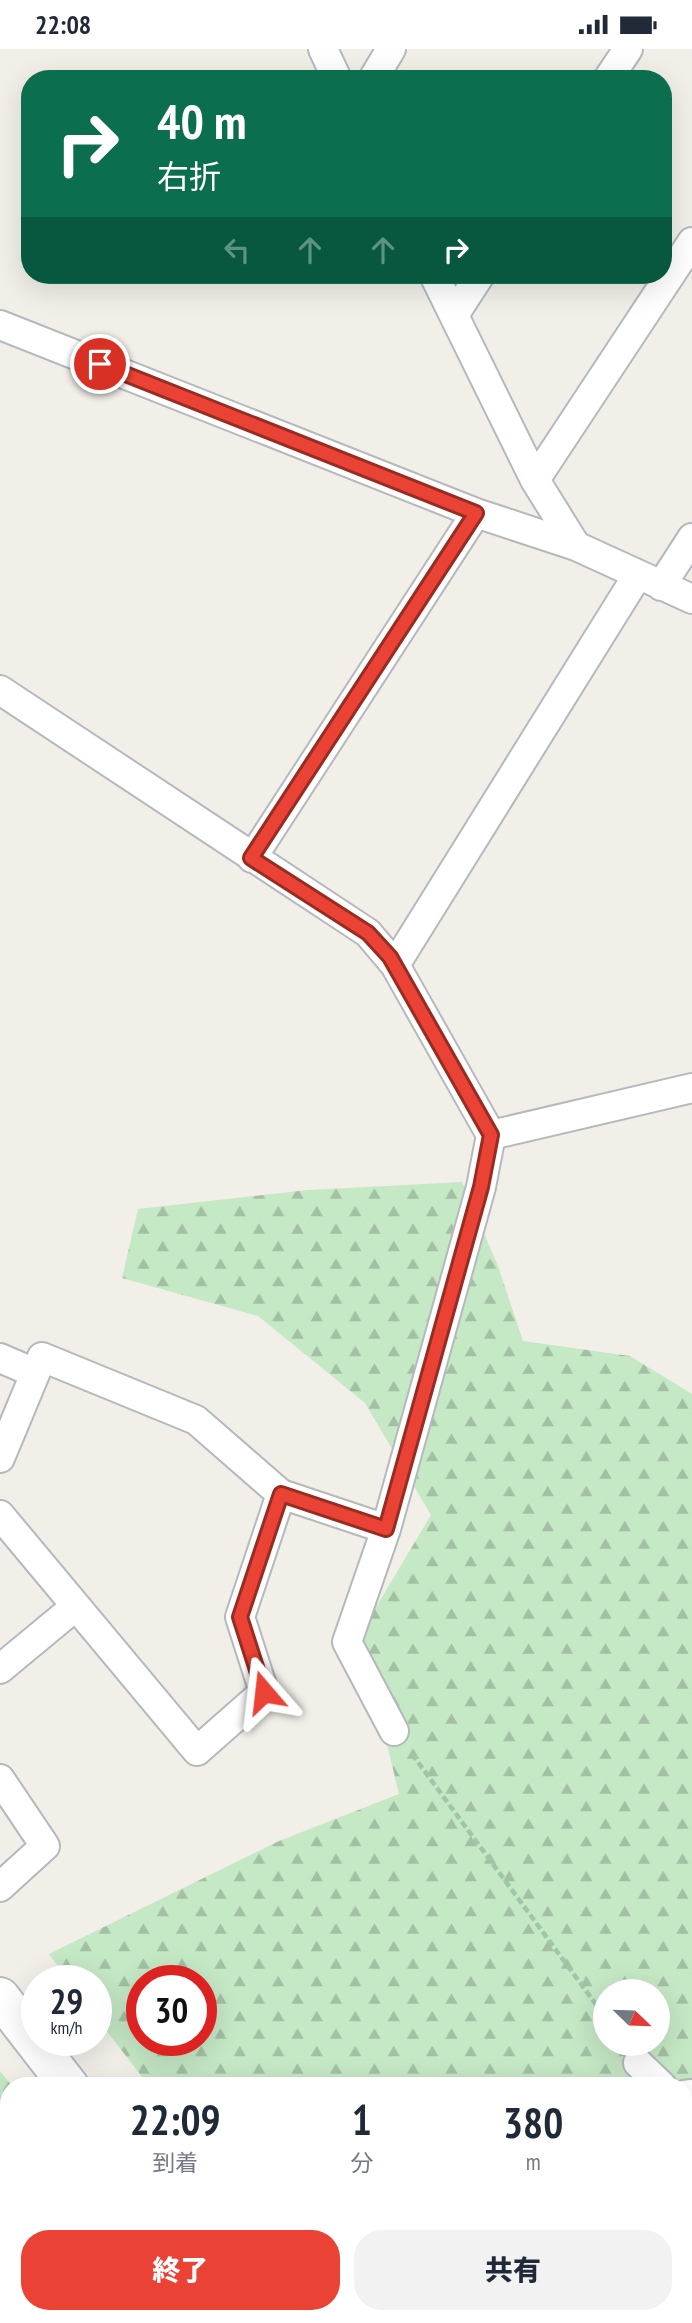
<!DOCTYPE html>
<html lang="ja">
<meta charset="utf-8">
<style>
body{margin:0;font-family:"PT Sans Narrow","Noto Sans JP",sans-serif;background:#f2f2f3;color:#1f2937;height:100vh;display:flex;flex-direction:column;font-size:26px;white-space:nowrap}
*{box-sizing:border-box;margin:0}
p{font-size:23px;color:#747a83}
.icon{flex:none;width:38px;height:38px;fill:none;stroke:currentColor;stroke-width:2;stroke-linecap:round;stroke-linejoin:round}
.map{position:relative;flex:1;overflow:hidden}
.side{position:absolute;left:0px;top:2028px;width:693px;height:247px;display:flex;flex-direction:column;background:#fff;border-radius:28px 28px 0 0;box-shadow:0 7px 28px #0002}
.side>*{flex:none}
.hud{position:absolute;left:21px;top:21px;width:651px;height:214px;border-radius:28px;box-shadow:0 7px 28px #0002;background:#0b6e4f;color:#fff;overflow:hidden}
.needle{width:46px;rotate:113deg}
.controls{position:absolute;left:593px;top:1930px;display:grid;gap:14px}
.controls a{display:grid;place-items:center;width:77px;height:77px;border-radius:50%;background:#fff;box-shadow:0 7px 28px #0002;font-size:35px}
.speed{position:absolute;left:21px;top:1916px;display:flex;gap:14px;font-size:35px;font-weight:700;text-align:center}
.speed>*{display:grid;place-content:center;width:91px;height:91px;border-radius:50%;background:#fff;box-shadow:0 7px 28px #0002;line-height:1}
.speed small{font-size:18px;font-weight:400}
.speed .limit{border:10px solid #d22;background:#fff;color:#111}
.pin{position:absolute;display:grid;place-items:center;width:60px;height:60px;color:#fff;margin:-30px;border:4px solid #fff;border-radius:50%;box-shadow:0 2px 7px #0007}
.me{position:absolute;width:77px;margin:-38px;rotate:343deg;stroke-linejoin:round;filter:drop-shadow(0 0 5px #0008)}
.turn{display:flex;align-items:center;gap:24px;height:147px;padding:0 21px;font-size:32px}
.turn .icon{width:91px;height:91px;stroke-width:2.5}
.turn b{display:block;font-size:49px;line-height:60px}
.lanes{display:flex;align-items:center;height:66px;padding:0 21px;background:#0003;justify-content:center;gap:35px;direction:ltr}
.lanes .off{opacity:.35}
.eta{display:flex;justify-content:space-evenly;align-items:center;height:119px;text-align:center}
.eta b{font-size:42px;font-weight:800;line-height:49px}
.cta{display:flex;gap:14px;margin-top:auto;padding:14px 21px}
.cta a{flex:1;height:80px;border-radius:28px;background:#ea4335;color:#fff;font-size:28px;font-weight:800;line-height:80px;text-align:center}
.cta a+a{background:#f2f2f3;color:#1f2937}
.status{display:flex;justify-content:space-between;align-items:center;height:49px;padding:0 35px;background:#fff;direction:ltr}
.status svg{height:19px;fill:currentColor}
.map>svg:first-child{display:block}
.forest{fill:url(#forest-firs);fill-rule:evenodd}
.lines{fill:none;stroke-linecap:round;stroke-linejoin:round}
.minor-casing{stroke:#b5b8bc;stroke-width:32}
.secondary-casing{stroke:#b6babf;stroke-width:42}
.path{stroke:#9cc7a9;stroke-width:4.5;stroke-dasharray:7 3.5;stroke-linecap:butt}
.minor{stroke:#fff;stroke-width:28}
.secondary{stroke:#fff;stroke-width:38}
.route-casing{stroke:#982c22;stroke-width:18}
.route{stroke:#ea4335;stroke-width:12}
</style>
<div class="status"><b>22:08</b><svg viewBox="0 0 49 12"><path d="M0 12V9h3v3zM5 12V6h3v6zM10 12V3h3v9zM15 12V0h3v12zM26 1h20v11H26zM47 4h2v5h-2z"/></svg></div>
<div class="map">
<svg width="692" height="2274" viewBox="0 0 692 2274">
<defs>
<pattern id="forest-firs" width="22" height="20" patternUnits="userSpaceOnUse" patternTransform="scale(1.75)"><rect width="22" height="20" fill="#c5e8c5"/><path d="M5 1l3.5 6h-7zM16 11l3.5 6h-7z" fill="#a3c0a4"/></pattern>
</defs>
<rect width="100%" height="100%" fill="#f1efe8"/>
<path class="forest" d="M462 1133 498 1217 523 1292 630 1307 692 1345V2274H548L541 2266H684V2037H149L96 1968V1932H69L49 1905 279 1792 399 1745 360 1585 431 1466 365 1354 258 1267 122 1229 138 1160 308 1141ZM142 1932H201V1992H142ZM606 1942H658V1995H606Z
M0 2022 12 2037H9V2121L0 2109Z
M118 2266H190V2274H121Z"/>
<g class="lines">
<g class="minor-casing">
<path id="minor" d="M323 0 337 30
M373 30 391 0
M608 30 628 0
M434 226 535 431 576 497 692 550
M454 266 480 226
M0 276 476 464 576 497
M535 431 692 193
M661 537 692 489
M0 641 368 884 395 916 491 1086 481 1138 386 1480 347 1593 394 1682
M252 809 476 464
M395 916 637 527
M491 1086 692 1039
M0 1309 35 1324
M0 1409 42 1308 196 1371 281 1445 386 1480
M0 1466 197 1702 264 1643 240 1568 281 1445
M0 1620 76 1557
M0 1730 45 1797 0 1838
M638 2014 662 2037
M684 2046 692 2045
M684 2068 692 2081"/>
</g>
<g class="secondary-casing">
<path id="secondary" d="M0 1948 69 2037
M251 2266 257 2274"/>
</g>
<path class="path" d="M412 1705 606 1969"/>
<use href="#minor" class="minor"/>
<use href="#secondary" class="secondary"/>
</g>
<g class="lines">
<g class="route-casing">
<path id="route" d="M100 315 476 464 251 809 368 884 390 908 491 1086 481 1138 386 1480 281 1445 240 1568 264 1643"/>
</g>
<use href="#route" class="route"/>
</g>
</svg>
<div class="controls">
<a><svg class="needle" viewBox="-14 -14 28 28"><path d="M0-13l5 13h-10z" fill="#e53935"/><path d="M0 13l5-13h-10z" fill="#747a83"/></svg></a>
</div>
<div class="speed"><div>29<small>km/h</small></div><div class="limit">30</div></div>
<div class="pin" style="left:100px;top:315px;background:#d93025"><svg class="icon" aria-label="arrive" viewBox="0 0 24 24"><path d="M6 21V4h12l-3 4 3 4H6"/></svg></div>
<svg class="me" style="left:264px;top:1643px" viewBox="-20 -20 40 40"><path d="M0-17L14 15 0 8-14 15z" fill="#ea4335" stroke="#fff" stroke-width="4"/></svg>
<div class="hud">
<div class="turn"><svg class="icon" aria-label="right" viewBox="0 0 24 24"><path d="M7 20v-9h11M14 6l5 5-5 5"/></svg><div><b>40 m</b>右折</div></div>
<div class="lanes"><svg class="icon off" aria-label="left" viewBox="0 0 24 24"><path d="M17 20v-9H6M10 6l-5 5 5 5"/></svg><svg class="icon off" aria-label="ahead" viewBox="0 0 24 24"><path d="M12 20V5M6 11l6-6 6 6"/></svg><svg class="icon off" aria-label="ahead" viewBox="0 0 24 24"><path d="M12 20V5M6 11l6-6 6 6"/></svg><svg class="icon" aria-label="right" viewBox="0 0 24 24"><path d="M7 20v-9h11M14 6l5 5-5 5"/></svg></div>
</div>
<section class="side">
<div class="eta">
<div><b>22:09</b><p>到着</p></div>
<div><b>1</b><p>分</p></div>
<div><b>380</b><p>m</p></div>
</div>
<div class="cta"><a>終了</a><a>共有</a></div>
</section>
</div>
